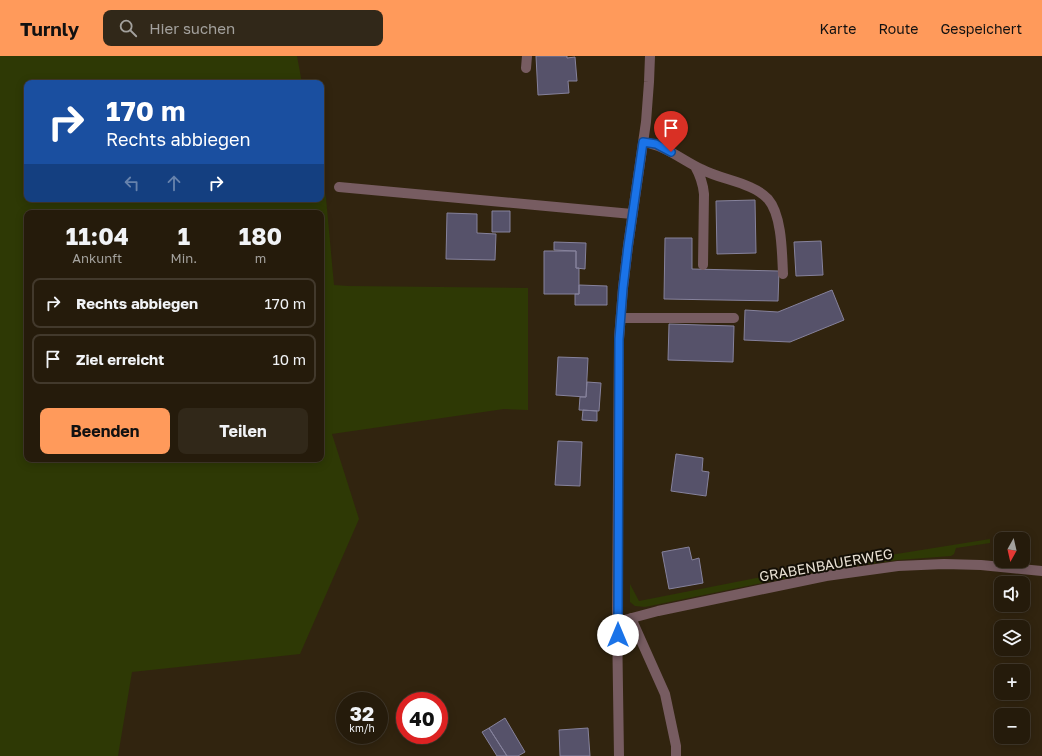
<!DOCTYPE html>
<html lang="de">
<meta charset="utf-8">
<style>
body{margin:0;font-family:"Golos Text",sans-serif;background:#312819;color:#f1f3f6;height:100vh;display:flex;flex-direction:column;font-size:15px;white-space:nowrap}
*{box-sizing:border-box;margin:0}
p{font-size:13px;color:#a3a19d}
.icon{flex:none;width:22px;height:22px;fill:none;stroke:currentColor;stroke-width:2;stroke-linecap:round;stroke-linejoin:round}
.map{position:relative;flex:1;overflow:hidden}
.side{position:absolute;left:24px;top:154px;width:300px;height:252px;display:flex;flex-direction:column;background:#251b0b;border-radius:8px;box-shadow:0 2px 10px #0003,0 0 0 1px #42392c}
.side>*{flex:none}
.banner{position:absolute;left:24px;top:24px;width:300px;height:122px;border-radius:8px;box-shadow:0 2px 10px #0003,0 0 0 1px #42392c;background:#1a4fa0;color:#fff;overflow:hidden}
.needle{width:26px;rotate:188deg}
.controls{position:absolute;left:994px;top:476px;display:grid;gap:8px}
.controls a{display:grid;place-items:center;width:36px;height:36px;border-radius:8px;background:#251b0b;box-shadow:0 2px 10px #0003,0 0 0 1px #42392c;font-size:20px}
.speed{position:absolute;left:336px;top:636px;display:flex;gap:8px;font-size:20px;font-weight:700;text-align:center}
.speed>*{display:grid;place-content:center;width:52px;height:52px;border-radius:50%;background:#251b0b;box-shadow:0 2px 10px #0003,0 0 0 1px #42392c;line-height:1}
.speed small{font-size:10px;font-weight:400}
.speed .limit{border:6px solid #d22;background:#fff;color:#111}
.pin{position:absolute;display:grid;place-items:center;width:34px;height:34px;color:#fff;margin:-41px -17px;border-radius:50% 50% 50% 0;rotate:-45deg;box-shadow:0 0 4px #0007}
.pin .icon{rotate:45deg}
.me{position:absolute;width:44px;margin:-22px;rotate:0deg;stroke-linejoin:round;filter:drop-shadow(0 0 3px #0008)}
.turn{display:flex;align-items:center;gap:14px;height:84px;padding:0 16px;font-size:18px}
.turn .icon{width:52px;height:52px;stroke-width:2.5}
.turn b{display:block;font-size:28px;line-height:34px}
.lanes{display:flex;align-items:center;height:38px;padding:0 16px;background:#0003;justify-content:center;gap:20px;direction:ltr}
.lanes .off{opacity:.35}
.eta{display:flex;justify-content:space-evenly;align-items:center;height:68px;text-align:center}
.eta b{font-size:24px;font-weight:700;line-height:28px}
.primary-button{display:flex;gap:8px;margin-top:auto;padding:8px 16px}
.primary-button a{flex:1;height:46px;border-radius:8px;background:#ff9a5b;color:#111;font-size:16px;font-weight:700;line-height:46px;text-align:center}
.primary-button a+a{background:#312819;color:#f1f3f6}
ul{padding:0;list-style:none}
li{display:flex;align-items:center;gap:12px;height:50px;margin:0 8px 6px;padding:0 8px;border:2px solid #42392c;border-radius:8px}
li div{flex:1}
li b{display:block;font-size:15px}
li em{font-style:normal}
header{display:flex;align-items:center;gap:24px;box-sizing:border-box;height:56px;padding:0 20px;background:#ff9a5b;color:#111}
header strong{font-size:19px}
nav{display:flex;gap:22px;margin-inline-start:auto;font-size:14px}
.search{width:280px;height:36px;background:#312819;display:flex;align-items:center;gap:10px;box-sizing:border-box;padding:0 14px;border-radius:8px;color:#a3a19d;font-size:15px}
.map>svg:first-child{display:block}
.green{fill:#2e3905;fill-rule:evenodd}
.building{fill:#56526a;stroke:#86829c}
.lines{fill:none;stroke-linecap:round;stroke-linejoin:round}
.minor{stroke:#775c61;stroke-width:10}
.route-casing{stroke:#114b97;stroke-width:10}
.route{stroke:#1a73e8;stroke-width:7}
.labels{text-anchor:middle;stroke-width:4;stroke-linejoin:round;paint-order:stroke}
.street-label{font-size:14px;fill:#e9e1d4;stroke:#140f06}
</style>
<header>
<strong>Turnly</strong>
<div class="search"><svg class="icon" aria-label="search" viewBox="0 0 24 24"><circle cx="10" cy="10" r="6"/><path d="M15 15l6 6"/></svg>Hier suchen</div>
<nav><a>Karte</a><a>Route</a><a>Gespeichert</a></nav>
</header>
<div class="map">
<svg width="1042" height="700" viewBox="0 0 1042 700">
<rect width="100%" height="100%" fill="#31240f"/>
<path class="green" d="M0 0H297L302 27H27V143H321V117L326 142 334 229 348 230 528 232V354L504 353 332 378 359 463 300 598 132 616 118 700H0ZM27 157H321V403H27Z
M990 483V487L956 492 954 498 951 500 898 504 825 514 645 551 635 550 630 546V528L639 545 803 513Z"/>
<path class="building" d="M536 0H567V2L575 1 577 25H568L569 37 538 39Z
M755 144 756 197 717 198 716 145Z
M492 155H510V176H492Z
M447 157 477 158V177L496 178 495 204 446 203Z
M665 182H692V213L779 215 778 245 664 243Z
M821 185 823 219 796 220 794 186Z
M554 186 586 187 585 213 576 212V195L554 194Z
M544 195H576V212H579V238H544Z
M579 229 607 230V249H575V238H579Z
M832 234 844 264 790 286 744 284 745 254 778 256Z
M669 268 734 270 733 306 668 304Z
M558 301 588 302 586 341 556 339Z
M587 326 601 327 599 355 579 354 580 341H586Z
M583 354 597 355V365L582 364Z
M558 385 582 386 580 430 555 429Z
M676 398 703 402 702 415 709 416 706 440 671 435Z
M689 491 692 504 699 502 703 527 669 533 662 496Z
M505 662 525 696 518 700H507L489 672Z
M489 672 507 700H497L482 676Z
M588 672 590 700H560L559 674Z"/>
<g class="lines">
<path class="minor" d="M526 12 527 0
M643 86C665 89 682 104 701 113 716 121 734 124 750 131 757 134 763 138 768 143 782 159 782 197 783 218
M695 110C700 119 703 127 704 138L703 209
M339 131 632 158
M621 262H734
M631 562 665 638 676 690V700
M617 566 658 555 826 520 898 510 944 508 981 509 1042 515
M619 700 617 566 619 283 623 232 628 190 646 66 649 26 650 0"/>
</g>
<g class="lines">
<g class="route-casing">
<path id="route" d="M618 579 619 283 623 232 628 190 643 86 656 88 671 96"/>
</g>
<use href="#route" class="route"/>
</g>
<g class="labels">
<g class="street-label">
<text transform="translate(826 509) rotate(-10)" y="5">GRABENBAUERWEG</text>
</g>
</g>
</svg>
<div class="controls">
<a><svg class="needle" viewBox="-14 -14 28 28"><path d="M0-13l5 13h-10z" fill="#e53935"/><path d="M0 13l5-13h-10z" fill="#a3a19d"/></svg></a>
<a><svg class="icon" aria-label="sound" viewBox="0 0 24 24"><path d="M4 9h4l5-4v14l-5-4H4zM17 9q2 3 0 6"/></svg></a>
<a><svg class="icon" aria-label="layers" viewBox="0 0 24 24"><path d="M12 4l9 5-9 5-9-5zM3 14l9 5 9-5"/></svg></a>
<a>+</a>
<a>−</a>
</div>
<div class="speed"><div>32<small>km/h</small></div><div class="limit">40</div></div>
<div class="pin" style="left:671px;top:96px;background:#d93025"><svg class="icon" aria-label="arrive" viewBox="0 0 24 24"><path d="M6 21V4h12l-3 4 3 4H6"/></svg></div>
<svg class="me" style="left:618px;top:579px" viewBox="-20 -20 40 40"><circle r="19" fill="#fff"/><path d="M0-13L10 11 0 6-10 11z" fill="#1a73e8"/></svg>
<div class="banner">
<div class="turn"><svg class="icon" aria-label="right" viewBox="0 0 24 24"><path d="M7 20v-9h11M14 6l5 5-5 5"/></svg><div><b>170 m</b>Rechts abbiegen</div></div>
<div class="lanes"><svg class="icon off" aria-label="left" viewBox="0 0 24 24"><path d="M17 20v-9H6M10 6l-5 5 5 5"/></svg><svg class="icon off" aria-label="ahead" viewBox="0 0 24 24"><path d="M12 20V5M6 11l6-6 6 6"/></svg><svg class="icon" aria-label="right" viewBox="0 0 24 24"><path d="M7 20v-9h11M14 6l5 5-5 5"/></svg></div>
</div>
<section class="side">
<div class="eta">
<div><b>11:04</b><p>Ankunft</p></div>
<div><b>1</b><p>Min.</p></div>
<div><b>180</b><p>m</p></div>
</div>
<ul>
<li><svg class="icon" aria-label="right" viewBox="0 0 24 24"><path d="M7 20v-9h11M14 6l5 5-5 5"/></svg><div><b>Rechts abbiegen</b></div><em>170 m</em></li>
<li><svg class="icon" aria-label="arrive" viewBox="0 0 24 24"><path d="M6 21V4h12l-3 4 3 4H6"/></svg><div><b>Ziel erreicht</b></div><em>10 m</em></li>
</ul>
<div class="primary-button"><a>Beenden</a><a>Teilen</a></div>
</section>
</div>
